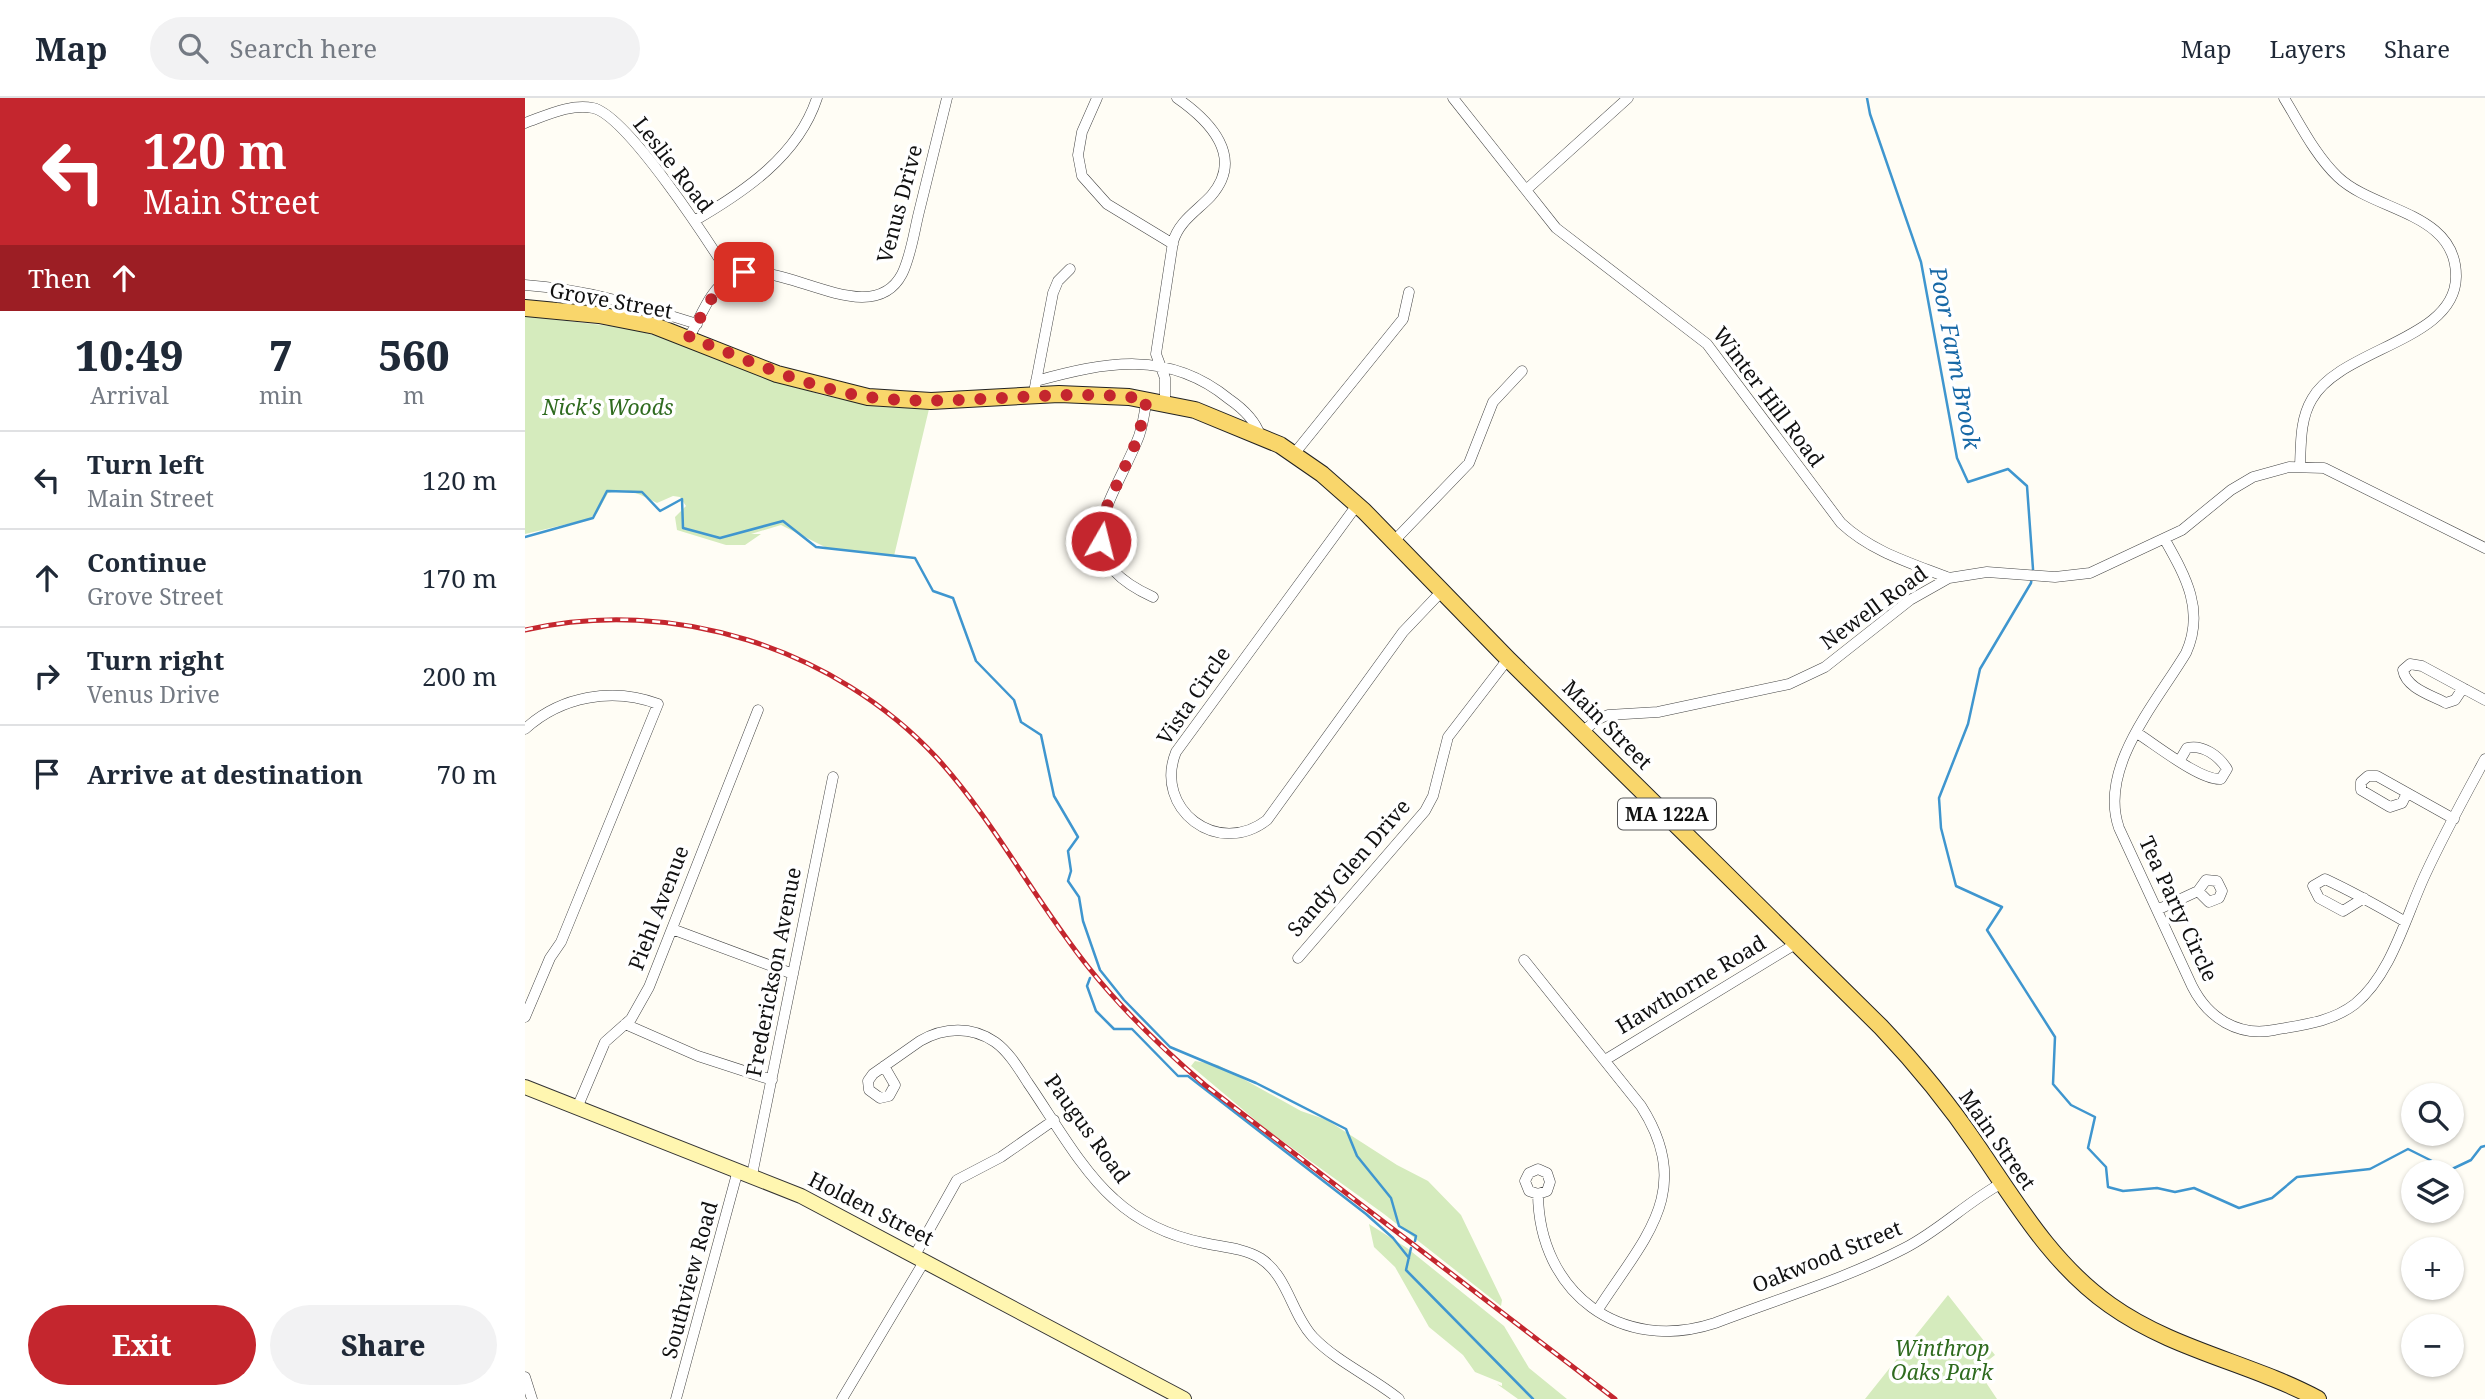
<!DOCTYPE html>
<meta charset="utf-8">
<style>
body{margin:0;font-family:"Noto Serif",serif;background:#f2f2f3;color:#1f2937;height:100vh;display:flex;flex-direction:column;font-size:26px;white-space:nowrap}
*{box-sizing:border-box;margin:0}
p{font-size:23px;color:#747a83}
.icon{flex:none;width:38px;height:38px;fill:none;stroke:currentColor;stroke-width:2;stroke-linecap:round;stroke-linejoin:round}
.map{position:relative;flex:1;overflow:hidden}
.details{display:flex;flex-direction:column;background:#fff;width:525px}
.details>*{flex:none}
.top-card{background:#c4262e;color:#fff;overflow:hidden}
.buttons{position:absolute;left:1876px;top:985px;display:grid;gap:14px}
.buttons a{display:grid;place-items:center;width:63px;height:63px;border-radius:50%;background:#fff;box-shadow:0 2px 5px #0004;font-size:35px}
.pin{position:absolute;display:grid;place-items:center;width:60px;height:60px;color:#fff;margin:-30px;border-radius:14px;box-shadow:0 4px 10px #0006}
.me{position:absolute;width:77px;margin:-38px;rotate:8deg;stroke-linejoin:round;filter:drop-shadow(0 0 5px #0008)}
.turn{display:flex;align-items:center;gap:24px;height:147px;padding:0 28px;font-size:32px}
.turn .icon{width:91px;height:91px;stroke-width:2.5}
.turn b{display:block;font-size:49px;line-height:60px}
.then{display:flex;align-items:center;height:66px;padding:0 28px;background:#0003;gap:14px;font-size:26px}
.eta{display:flex;justify-content:space-evenly;align-items:center;height:119px;text-align:center}
.eta b{font-size:42px;font-weight:800;line-height:49px}
.cta{display:flex;gap:14px;margin-top:auto;padding:14px 28px}
.cta a{flex:1;height:80px;border-radius:42px;background:#c4262e;color:#fff;font-size:28px;font-weight:800;line-height:80px;text-align:center}
.cta a+a{background:#f2f2f3;color:#1f2937}
ul{padding:0;list-style:none}
li{display:flex;align-items:center;gap:21px;height:98px;padding:0 28px;border-top:2px solid #e0e1e3}
li div{flex:1}
li b{display:block;font-size:26px}
li em{font-style:normal}
header{display:flex;align-items:center;gap:42px;box-sizing:border-box;height:98px;padding:0 35px;background:#fff;border-bottom:2px solid #e0e1e3}
header strong{font-size:33px}
nav{display:flex;gap:38px;margin-inline-start:auto;font-size:24px}
.search{width:490px;height:63px;background:#f2f2f3;display:flex;align-items:center;gap:18px;box-sizing:border-box;padding:0 24px;border-radius:38px;color:#747a83;font-size:26px}
main{display:flex;flex:1;min-height:0}
.map>svg:first-child{display:block}
.green{fill:#d5ebbd}
.lines{fill:none;stroke-linecap:round;stroke-linejoin:round}
.stream{stroke:#3f96cf;stroke-width:2.5}
.street-casing{stroke:#444;stroke-width:11}
.secondary-casing{stroke:#333;stroke-width:16}
.primary-casing{stroke:#222;stroke-width:18}
.street{stroke:#fff;stroke-width:10}
.secondary{stroke:#fff6b0;stroke-width:14}
.primary{stroke:#f9d66b;stroke-width:16}
.rail-casing{stroke:#c4262e;stroke-width:5}
.rail{stroke:#fff;stroke-width:2.5;stroke-dasharray:8;stroke-linecap:butt}
.route{stroke:#c4262e;stroke-width:12;stroke-dasharray:0 21.6}
.labels{text-anchor:middle;stroke-width:7;stroke-linejoin:round;paint-order:stroke}
.shield{fill:#fff;stroke:#585858;stroke-width:2}
.shield-label{font-size:19px;font-weight:bold;fill:#111}
.street-label{font-size:21px;fill:#111;stroke:#fff}
.park-label{font-size:21px;font-style:italic;fill:#2f6b1f;stroke:#fff}
.water-label{font-size:23px;font-style:italic;fill:#1768a6;stroke:#fff}
</style>
<header>
<strong>Map</strong>
<div class="search"><svg class="icon" aria-label="search" viewBox="0 0 24 24"><circle cx="10" cy="10" r="6"/><path d="M15 15l6 6"/></svg>Search here</div>
<nav><a>Map</a><a>Layers</a><a>Share</a></nav>
</header>
<main>
<section class="details">
<div class="top-card">
<div class="turn"><svg class="icon" aria-label="left" viewBox="0 0 24 24"><path d="M17 20v-9H6M10 6l-5 5 5 5"/></svg><div><b>120 m</b>Main Street</div></div>
<div class="then">Then<svg class="icon" aria-label="ahead" viewBox="0 0 24 24"><path d="M12 20V5M6 11l6-6 6 6"/></svg></div>
</div>
<div class="eta">
<div><b>10:49</b><p>Arrival</p></div>
<div><b>7</b><p>min</p></div>
<div><b>560</b><p>m</p></div>
</div>
<ul>
<li><svg class="icon" aria-label="left" viewBox="0 0 24 24"><path d="M17 20v-9H6M10 6l-5 5 5 5"/></svg><div><b>Turn left</b><p>Main Street</p></div><em>120 m</em></li>
<li><svg class="icon" aria-label="ahead" viewBox="0 0 24 24"><path d="M12 20V5M6 11l6-6 6 6"/></svg><div><b>Continue</b><p>Grove Street</p></div><em>170 m</em></li>
<li><svg class="icon" aria-label="right" viewBox="0 0 24 24"><path d="M7 20v-9h11M14 6l5 5-5 5"/></svg><div><b>Turn right</b><p>Venus Drive</p></div><em>200 m</em></li>
<li><svg class="icon" aria-label="arrive" viewBox="0 0 24 24"><path d="M6 21V4h12l-3 4 3 4H6"/></svg><div><b>Arrive at destination</b></div><em>70 m</em></li>
</ul>
<div class="cta"><a>Exit</a><a>Share</a></div>
</section>
<div class="map">
<svg width="1960" height="1301" viewBox="0 0 1960 1301">
<rect width="100%" height="100%" fill="#fffdf5"/>
<path class="green" d="M0 218 102 230 139 240 296 297 352 308 404 311 369 458 302 450 256 427 226 436H236L220 447H201L152 432 150 419 161 408 155 399 148 398 132 405C116 397 102 388 83 395L72 415 64 421 0 436Z
M670 963 693 967 776 1013 802 1022 872 1067 903 1083 936 1117 977 1202 976 1208 859 1116 741 1031 666 968Z
M844 1126 882 1150 979 1228 1004 1270 1042 1301H993L972 1286 977 1288V1285L950 1274 938 1257 904 1229 870 1169 849 1149Z
M1423 1197 1470 1257 1452 1271 1472 1301H1340Z"/>
<g class="lines">
<path class="stream" d="M1342 0 1345 16 1396 164 1432 360 1443 384 1483 371 1502 388 1508 471 1506 485 1455 571 1443 626 1414 700 1416 730 1431 788 1477 809 1462 832 1530 939 1528 986 1546 1007 1570 1019 1563 1050 1581 1069 1583 1089 1598 1093 1632 1090 1650 1094 1669 1090 1714 1110 1747 1100 1772 1079 1845 1071 1883 1051 1925 1072 1946 1062 1956 1049 1960 1048
M0 439 68 420 82 393 117 394 135 413 157 401 158 430 195 440 258 423 291 449 390 460 408 493 428 500 451 563 489 602 496 624 516 637 529 698 553 739 543 753 546 773 543 783 554 799 558 823 575 872 599 902 645 949 731 985 821 1031 832 1058 866 1100 874 1128 891 1138 890 1143
M565 880 562 888 571 913 589 931H607L653 978H663L841 1116 868 1140 884 1160
M886 1150 881 1172 1008 1301"/>
<g class="street-casing">
<path id="street" d="M572 0 557 34 553 57 557 78 582 106 648 146
M928 0 1031 130 1182 246 1316 425C1347 454 1386 465 1424 480
M1759 0C1775 26 1790 57 1813 79 1850 114 1932 114 1931 179 1930 243 1816 250 1787 301 1775 321 1776 345 1775 368
M0 25C20 18 46 5 68 10 102 17 185 146 206 179
M1001 92 1103 0
M169 123C219 94 273 58 292 0
M0 187C60 191 115 208 172 226
M164 239C177 218 183 193 206 179 250 154 345 237 377 176 386 158 389 134 394 114 403 76 413 38 422 0
M511 283C580 264 643 251 704 301 717 310 730 322 735 337
M510 289 528 195 533 183 545 171
M622 301C619 315 618 330 612 343 585 408 538 458 628 499
M640 304V280L631 256 648 144C654 123 672 113 686 98 720 59 685 23 652 0
M769 356 878 221 884 194
M832 407 651 654C628 711 693 760 742 722L878 534 917 493
M1640 442C1661 479 1680 513 1661 555 1631 605 1573 670 1594 730L1667 888C1683 920 1713 939 1749 932 1777 927 1807 924 1830 906 1867 876 1881 817 1901 775 1919 736 1940 698 1960 661
M869 443 944 365 968 304 997 273
M1938 590 1930 602 1921 605C1906 597 1881 590 1878 572L1885 566 1897 568 1960 602
M0 631C36 598 88 589 133 606L36 844 25 860 0 919
M1059 633 1071 622 1083 617 1133 614 1264 586 1300 569 1385 502 1424 480 1462 474 1530 479 1565 475 1657 432 1706 392 1728 379 1764 369 1799 370 1960 450
M1612 635C1631 647 1676 683 1696 681L1702 671C1694 658 1678 646 1662 650L1655 662
M1882 695 1877 705 1865 709 1836 692V684L1843 678H1852L1929 721
M1839 800 1818 813 1794 800 1788 788 1800 781C1828 794 1853 808 1879 823
M1632 812 1673 793 1681 782 1692 783 1697 793 1694 800 1684 804 1673 793
M147 831 268 876
M773 860 900 713 908 698 923 639 983 561
M999 862 1116 1008C1171 1094 1118 1141 1072 1213
M100 926 173 958 247 982
M1080 962 1272 845
M359 968 370 987 364 998 355 1000 344 992 343 983 348 976 395 943C419 929 447 928 470 944 484 954 494 971 503 985 528 1021 556 1072 589 1101 614 1124 645 1138 679 1145 697 1149 718 1150 735 1160 763 1178 766 1215 788 1239 812 1264 847 1279 874 1301
M52 1010 80 944 106 921 124 889 233 612
M227 1077 308 679
M1013 1096 1004 1093 1000 1083 1004 1075 1013 1071 1022 1075 1025 1084 1022 1093 1013 1096C1014 1195 1096 1256 1190 1225 1253 1201 1320 1181 1380 1150 1415 1132 1442 1104 1477 1085
M390 1157 432 1082 476 1059 529 1022
M0 1279 7 1301
M151 1301 213 1072
M317 1301 400 1162"/>
</g>
<g class="secondary-casing">
<path id="secondary" d="M0 989 276 1098 659 1301"/>
</g>
<g class="primary-casing">
<path id="primary" d="M0 210 74 217 130 228 252 276 343 299 406 303 534 296 604 299 670 312 755 347 797 376 839 413 983 561 1356 929C1392 967 1424 1006 1453 1049 1492 1106 1527 1166 1585 1207 1648 1252 1726 1265 1793 1301"/>
</g>
<use href="#street" class="street"/>
<use href="#secondary" class="secondary"/>
<use href="#primary" class="primary"/>
<g class="rail-casing">
<path id="rail" d="M0 532C147 498 310 550 412 660 470 724 510 803 564 870 599 914 638 951 680 987L1090 1301"/>
</g>
<use href="#rail" class="rail"/>
</g>
<g class="lines">
<path class="route" d="M219 174C187 187 181 213 164 239 229 264 291 295 361 301 449 308 535 289 622 301L613 340 578 417 576 443"/>
</g>
<g class="labels">
<rect class="shield" x="1093" y="700.5" width="98" height="31" rx="5"/>
<g class="shield-label">
<text x="1142" y="723">MA 122A</text>
</g>
<g class="street-label">
<text transform="translate(148 67) rotate(52)" y="7">Leslie Road</text>
<text transform="translate(375 106) rotate(-75)" y="7">Venus Drive</text>
<text transform="translate(86 203) rotate(10)" y="7">Grove Street</text>
<text transform="translate(1243 299) rotate(53)" y="7">Winter Hill Road</text>
<text transform="translate(1349 510) rotate(-36)" y="7">Newell Road</text>
<text transform="translate(669 598) rotate(-56)" y="7">Vista Circle</text>
<text transform="translate(1082 627) rotate(45)" y="7">Main Street</text>
<text transform="translate(824 770) rotate(-49)" y="7">Sandy Glen Drive</text>
<text transform="translate(134 810) rotate(-69)" y="7">Piehl Avenue</text>
<text transform="translate(1653 811) rotate(65)" y="7">Tea Party Circle</text>
<text transform="translate(249 874) rotate(-79)" y="7">Frederickson Avenue</text>
<text transform="translate(1166 887) rotate(-31)" y="7">Hawthorne Road</text>
<text transform="translate(562 1031) rotate(54)" y="7">Paugus Road</text>
<text transform="translate(1472 1042) rotate(55)" y="7">Main Street</text>
<text transform="translate(346 1111) rotate(27)" y="7">Holden Street</text>
<text transform="translate(1302 1159) rotate(-22)" y="7">Oakwood Street</text>
<text transform="translate(165 1182) rotate(-75)" y="7">Southview Road</text>
</g>
<g class="park-label">
<text x="83" y="317">Nick's Woods</text>
<text x="1417" y="1258">Winthrop<tspan x="1417" dy="24">Oaks Park</tspan></text>
</g>
<g class="water-label">
<text transform="translate(1430 260) rotate(79)" y="8">Poor Farm Brook</text>
</g>
</g>
</svg>
<div class="buttons">
<a><svg class="icon" aria-label="search" viewBox="0 0 24 24"><circle cx="10" cy="10" r="6"/><path d="M15 15l6 6"/></svg></a>
<a><svg class="icon" aria-label="layers" viewBox="0 0 24 24"><path d="M12 4l9 5-9 5-9-5zM3 14l9 5 9-5"/></svg></a>
<a>+</a>
<a>−</a>
</div>
<div class="pin" style="left:219px;top:174px;background:#d93025"><svg class="icon" aria-label="arrive" viewBox="0 0 24 24"><path d="M6 21V4h12l-3 4 3 4H6"/></svg></div>
<svg class="me" style="left:576px;top:443px" viewBox="-20 -20 40 40"><circle r="17" fill="#c4262e" stroke="#fff" stroke-width="3"/><path d="M0-11L8 9 0 5-8 9z" fill="#fff"/></svg>
</div>
</main>
